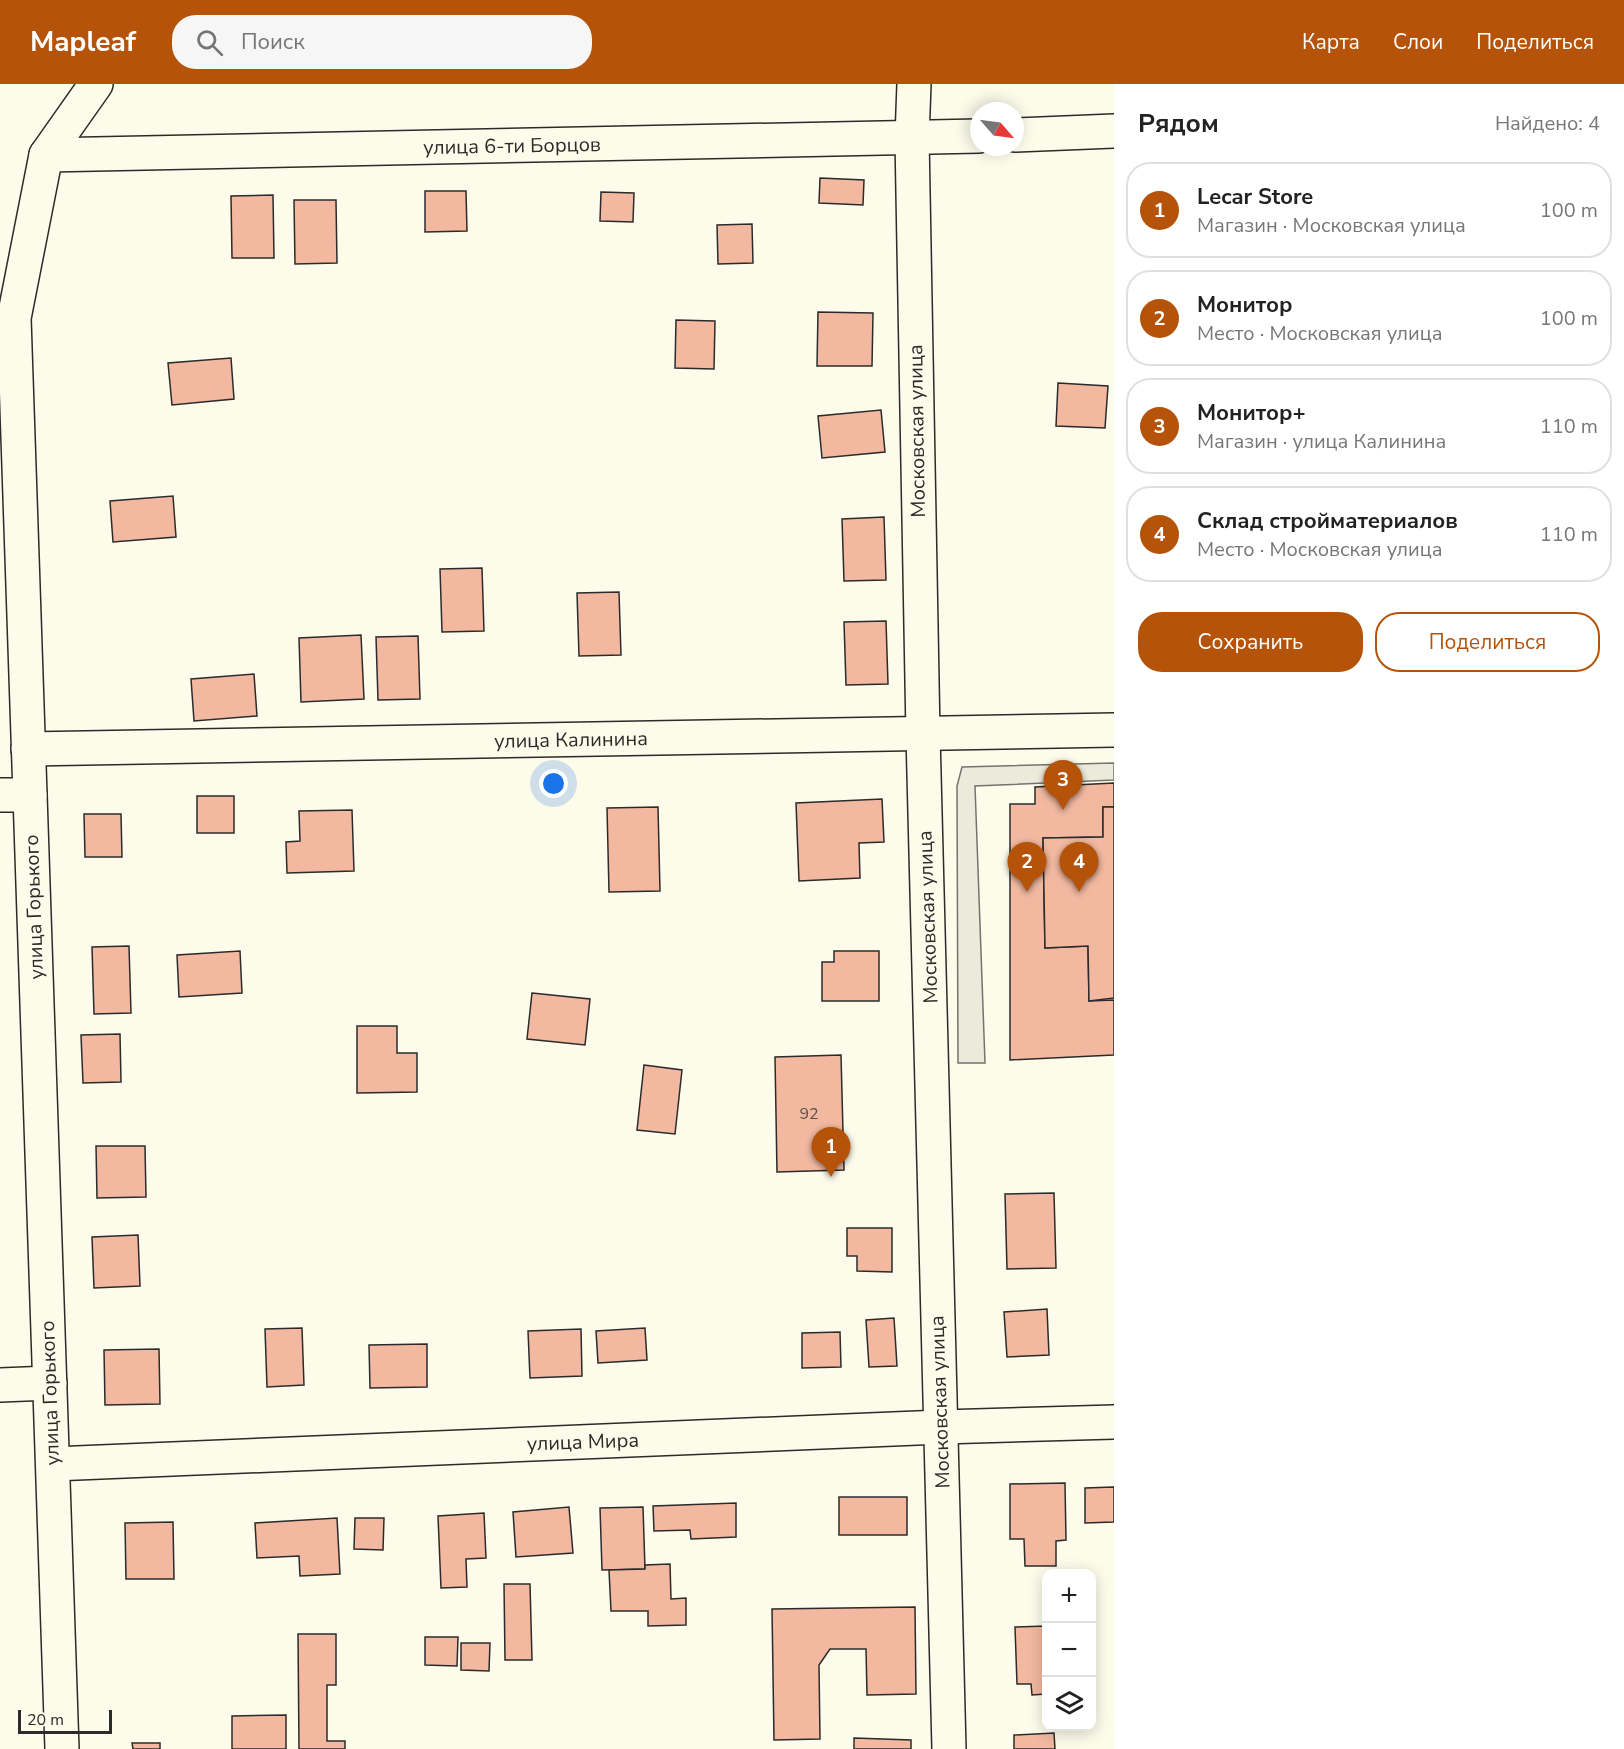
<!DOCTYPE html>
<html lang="ru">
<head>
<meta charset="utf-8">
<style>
  :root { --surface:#fff; --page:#f6f6f6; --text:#222; --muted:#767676; --line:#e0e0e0; --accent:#b45309 }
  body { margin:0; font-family:"Nunito Sans",sans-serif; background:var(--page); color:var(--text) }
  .controls { position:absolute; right:18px; bottom:18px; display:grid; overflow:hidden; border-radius:12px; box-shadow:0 3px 15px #0003 }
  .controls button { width:54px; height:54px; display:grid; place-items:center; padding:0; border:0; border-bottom:2px solid var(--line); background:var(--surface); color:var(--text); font:30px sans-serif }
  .compass { position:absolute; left:970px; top:18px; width:54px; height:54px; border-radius:50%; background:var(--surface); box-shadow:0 3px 15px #0003; rotate:118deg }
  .scale { position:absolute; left:18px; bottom:15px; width:94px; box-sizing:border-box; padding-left:6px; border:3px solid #2b2b2b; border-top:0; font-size:16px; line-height:21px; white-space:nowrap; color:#2b2b2b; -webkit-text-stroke:4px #fdfbea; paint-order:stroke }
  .you { position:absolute; left:554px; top:700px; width:21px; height:21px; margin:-15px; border:4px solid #fff; border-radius:50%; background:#1a73e8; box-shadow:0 0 0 9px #1a73e833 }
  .badge { display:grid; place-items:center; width:39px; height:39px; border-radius:50%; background:var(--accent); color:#fff; font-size:20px; font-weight:700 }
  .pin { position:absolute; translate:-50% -50px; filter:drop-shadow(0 2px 3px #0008) }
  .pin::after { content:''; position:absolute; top:32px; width:21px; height:18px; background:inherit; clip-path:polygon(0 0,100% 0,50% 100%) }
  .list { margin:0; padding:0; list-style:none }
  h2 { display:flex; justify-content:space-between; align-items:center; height:78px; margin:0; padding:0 24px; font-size:26px }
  h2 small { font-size:20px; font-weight:400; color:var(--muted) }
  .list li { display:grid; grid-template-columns:39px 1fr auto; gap:18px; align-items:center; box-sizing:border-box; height:96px; margin:0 12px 12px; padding:0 12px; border:2px solid var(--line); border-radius:24px }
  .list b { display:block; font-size:22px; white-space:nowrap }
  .list p { margin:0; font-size:20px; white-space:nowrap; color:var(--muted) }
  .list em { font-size:20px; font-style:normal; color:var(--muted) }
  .actions { display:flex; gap:12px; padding:18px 24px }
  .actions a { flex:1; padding:14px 0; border:2px solid var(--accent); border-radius:24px; text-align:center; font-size:21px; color:var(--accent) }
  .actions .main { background:var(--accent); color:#fff }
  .icon { flex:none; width:33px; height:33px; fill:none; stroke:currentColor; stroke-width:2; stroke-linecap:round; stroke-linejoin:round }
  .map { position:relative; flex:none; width:1114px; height:1665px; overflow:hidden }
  header { display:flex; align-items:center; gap:36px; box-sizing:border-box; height:84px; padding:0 30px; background:var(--accent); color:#fff }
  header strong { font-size:28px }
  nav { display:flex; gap:33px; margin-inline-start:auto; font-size:21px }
  .search { width:420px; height:54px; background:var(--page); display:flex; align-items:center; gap:15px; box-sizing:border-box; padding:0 21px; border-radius:24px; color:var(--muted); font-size:22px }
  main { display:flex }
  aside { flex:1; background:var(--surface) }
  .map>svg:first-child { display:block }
  .parking { fill:#eceadb; stroke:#74746e; stroke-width:1.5 }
  .building { fill:#f2b8a0; stroke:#2b2b2b; stroke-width:1.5 }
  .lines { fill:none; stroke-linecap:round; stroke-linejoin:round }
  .minor-casing { stroke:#2b2b2b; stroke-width:36 }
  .minor { stroke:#fdfbea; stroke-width:33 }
  .labels { text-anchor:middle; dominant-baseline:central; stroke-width:4.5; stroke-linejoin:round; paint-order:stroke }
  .number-label { font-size:16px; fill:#5d4e48 }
  .street-label { font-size:20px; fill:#2b2b2b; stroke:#fdfbea }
</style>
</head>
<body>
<header>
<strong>Mapleaf</strong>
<div class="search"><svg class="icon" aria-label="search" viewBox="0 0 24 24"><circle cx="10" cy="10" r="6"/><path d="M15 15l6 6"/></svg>Поиск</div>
<nav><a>Карта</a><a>Слои</a><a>Поделиться</a></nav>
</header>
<main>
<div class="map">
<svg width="1114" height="1665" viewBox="0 0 1114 1665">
  <rect width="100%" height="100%" fill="#fdfbea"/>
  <polygon class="parking" points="1114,679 1114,696 975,702 985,979 958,979 957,702 962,683"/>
  <g class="building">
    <polygon points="820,94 864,96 863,121 819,119"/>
    <polygon points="425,107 466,107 467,147 425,148"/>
    <polygon points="601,108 634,109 633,138 600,137"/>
    <polygon points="273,111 274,174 232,174 231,112"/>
    <polygon points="294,116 336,116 337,179 295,180"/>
    <polygon points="752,140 753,179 718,180 717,141"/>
    <polygon points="818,228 873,229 872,282 817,282"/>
    <polygon points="676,236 715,237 714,285 675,284"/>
    <polygon points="231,274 234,315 172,321 168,279"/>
    <polygon points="1058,299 1108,302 1105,344 1056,342"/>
    <polygon points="881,326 885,368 822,374 818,332"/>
    <polygon points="173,412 176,453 113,458 110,417"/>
    <polygon points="884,433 886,496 844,497 842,435"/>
    <polygon points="482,484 484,547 442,548 440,485"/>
    <polygon points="619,508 621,571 579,572 577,509"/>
    <polygon points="886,537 888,600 846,601 844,538"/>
    <polygon points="361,551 364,615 301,618 299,554"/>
    <polygon points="418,552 420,615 378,616 376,553"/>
    <polygon points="254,590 257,632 194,637 191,595"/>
    <polygon points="1114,699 1114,723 1103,723 1103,753 1043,754 1045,864 1088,862 1089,917 1114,916 1114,971 1010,976 1010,720 1035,720 1035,703"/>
    <rect x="197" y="712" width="37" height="37"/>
    <polygon points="882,715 884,758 859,759 860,794 799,797 796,719"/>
    <polygon points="658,723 660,807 609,808 607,724"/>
    <polygon points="1103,723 1114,723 1114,914 1089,917 1088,862 1045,864 1043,754 1103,753"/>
    <polygon points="352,726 354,787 287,789 286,758 300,757 299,727"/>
    <polygon points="84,730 121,730 122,773 85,773"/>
    <polygon points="129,862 131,929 94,930 92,863"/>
    <polygon points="240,867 242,909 179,913 177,871"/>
    <polygon points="834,867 879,867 879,917 822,917 822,878 834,878"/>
    <polygon points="532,909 590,915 585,961 527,955"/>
    <polygon points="357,942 397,942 397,969 417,969 417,1008 357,1009"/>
    <polygon points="120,950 121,998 83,999 81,951"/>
    <polygon points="841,971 844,1086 777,1088 775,973"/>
    <polygon points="644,981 682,986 675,1050 637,1046"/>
    <polygon points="96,1062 145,1062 146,1113 97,1114"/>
    <polygon points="1054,1109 1056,1184 1007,1185 1005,1110"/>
    <polygon points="847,1144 892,1144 892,1188 857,1187 857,1172 847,1172"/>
    <polygon points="138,1151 140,1202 94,1204 92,1153"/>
    <polygon points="1047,1225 1049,1271 1007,1273 1004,1228"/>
    <polygon points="894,1234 897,1282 869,1283 866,1236"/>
    <polygon points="302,1244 304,1301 267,1303 265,1245"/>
    <polygon points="645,1244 647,1276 598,1279 596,1247"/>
    <polygon points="581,1245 582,1292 530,1294 528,1247"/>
    <polygon points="840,1248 841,1283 802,1284 802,1249"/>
    <polygon points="427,1260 427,1303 370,1304 369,1261"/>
    <polygon points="159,1265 160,1320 105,1321 104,1266"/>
    <polygon points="1065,1399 1066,1456 1056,1457 1056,1482 1025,1482 1024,1455 1010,1455 1010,1400"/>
    <polygon points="1114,1403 1114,1438 1085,1439 1085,1404"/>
    <rect x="839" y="1413" width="68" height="38"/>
    <polygon points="736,1419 736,1453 691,1455 690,1446 654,1447 653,1422"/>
    <polygon points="569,1423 573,1469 516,1473 513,1428"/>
    <polygon points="643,1423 645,1485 602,1486 600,1424"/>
    <polygon points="484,1429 486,1474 466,1475 467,1503 441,1504 438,1432"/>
    <polygon points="337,1434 340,1490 300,1492 299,1472 257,1474 255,1439"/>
    <polygon points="355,1434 384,1434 383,1466 354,1465"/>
    <polygon points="173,1438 174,1495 126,1495 125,1439"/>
    <polygon points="670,1480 671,1515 686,1514 686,1541 648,1542 648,1527 611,1527 609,1486 645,1485 645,1481"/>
    <polygon points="504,1500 530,1500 532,1576 505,1576"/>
    <polygon points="915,1523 916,1610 867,1611 866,1565 830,1565 819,1581 820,1655 774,1656 772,1525"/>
    <polygon points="1046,1542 1046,1610 1032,1611 1031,1600 1017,1600 1015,1543"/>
    <polygon points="298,1550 336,1550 336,1601 327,1601 327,1657 345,1657 345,1665 299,1665"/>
    <polygon points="425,1553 458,1553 457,1582 425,1581"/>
    <polygon points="461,1559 490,1559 489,1587 461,1586"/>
    <polygon points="286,1631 286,1665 232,1665 232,1632"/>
    <polygon points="1054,1649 1055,1665 1014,1665 1014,1651"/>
    <polygon points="854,1654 911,1656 911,1665 854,1665"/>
    <polygon points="132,1659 160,1659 160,1665 133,1665"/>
  </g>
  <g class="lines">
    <defs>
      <g id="minor">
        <polyline points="914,0 912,54 923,651 949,1665"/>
        <polyline points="1015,51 1114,47"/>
        <polyline points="46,71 979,52"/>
        <polyline points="28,665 1114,646"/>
        <polyline points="0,711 30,711"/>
        <polyline points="0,1301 50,1299"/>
        <polyline points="53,1380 941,1343 1114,1338"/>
        <polyline points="62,1665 14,234 46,71 96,0"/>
      </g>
    </defs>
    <use href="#minor" class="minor-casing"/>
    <use href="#minor" class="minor"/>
  </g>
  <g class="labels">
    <g class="number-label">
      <text x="809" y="1030">92</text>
    </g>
    <g class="street-label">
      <text transform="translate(512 62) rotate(-1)">улица 6-ти Борцов</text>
      <text transform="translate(917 347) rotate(-91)">Московская улица</text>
      <text transform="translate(571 656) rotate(-1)">улица Калинина</text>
      <text transform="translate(34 823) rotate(-92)">улица Горького</text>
      <text transform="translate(928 833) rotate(-92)">Московская улица</text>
      <text transform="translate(50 1309) rotate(-92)">улица Горького</text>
      <text transform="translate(940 1318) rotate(-92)">Московская улица</text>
      <text transform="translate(583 1358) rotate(-2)">улица Мира</text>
    </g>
  </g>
</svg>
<div class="controls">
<button>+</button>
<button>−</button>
<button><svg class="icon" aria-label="layers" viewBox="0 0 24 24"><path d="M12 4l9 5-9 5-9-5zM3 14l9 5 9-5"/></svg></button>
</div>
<svg class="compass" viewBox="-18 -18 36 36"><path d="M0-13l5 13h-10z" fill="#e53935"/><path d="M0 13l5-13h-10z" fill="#767676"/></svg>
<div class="scale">20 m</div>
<div class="you"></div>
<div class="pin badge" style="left:831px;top:1093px">1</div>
<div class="pin badge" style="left:1027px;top:808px">2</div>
<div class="pin badge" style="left:1063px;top:726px">3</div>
<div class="pin badge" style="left:1079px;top:808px">4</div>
</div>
<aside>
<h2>Рядом<small>Найдено: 4</small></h2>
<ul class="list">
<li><span class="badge">1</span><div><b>Lecar Store</b><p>Магазин · Московская улица</p></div><em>100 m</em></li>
<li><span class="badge">2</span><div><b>Монитор</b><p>Место · Московская улица</p></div><em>100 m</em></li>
<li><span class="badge">3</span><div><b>Монитор+</b><p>Магазин · улица Калинина</p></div><em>110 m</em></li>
<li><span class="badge">4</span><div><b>Склад стройматериалов</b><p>Место · Московская улица</p></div><em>110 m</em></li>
</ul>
<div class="actions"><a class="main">Сохранить</a><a>Поделиться</a></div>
</aside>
</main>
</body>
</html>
